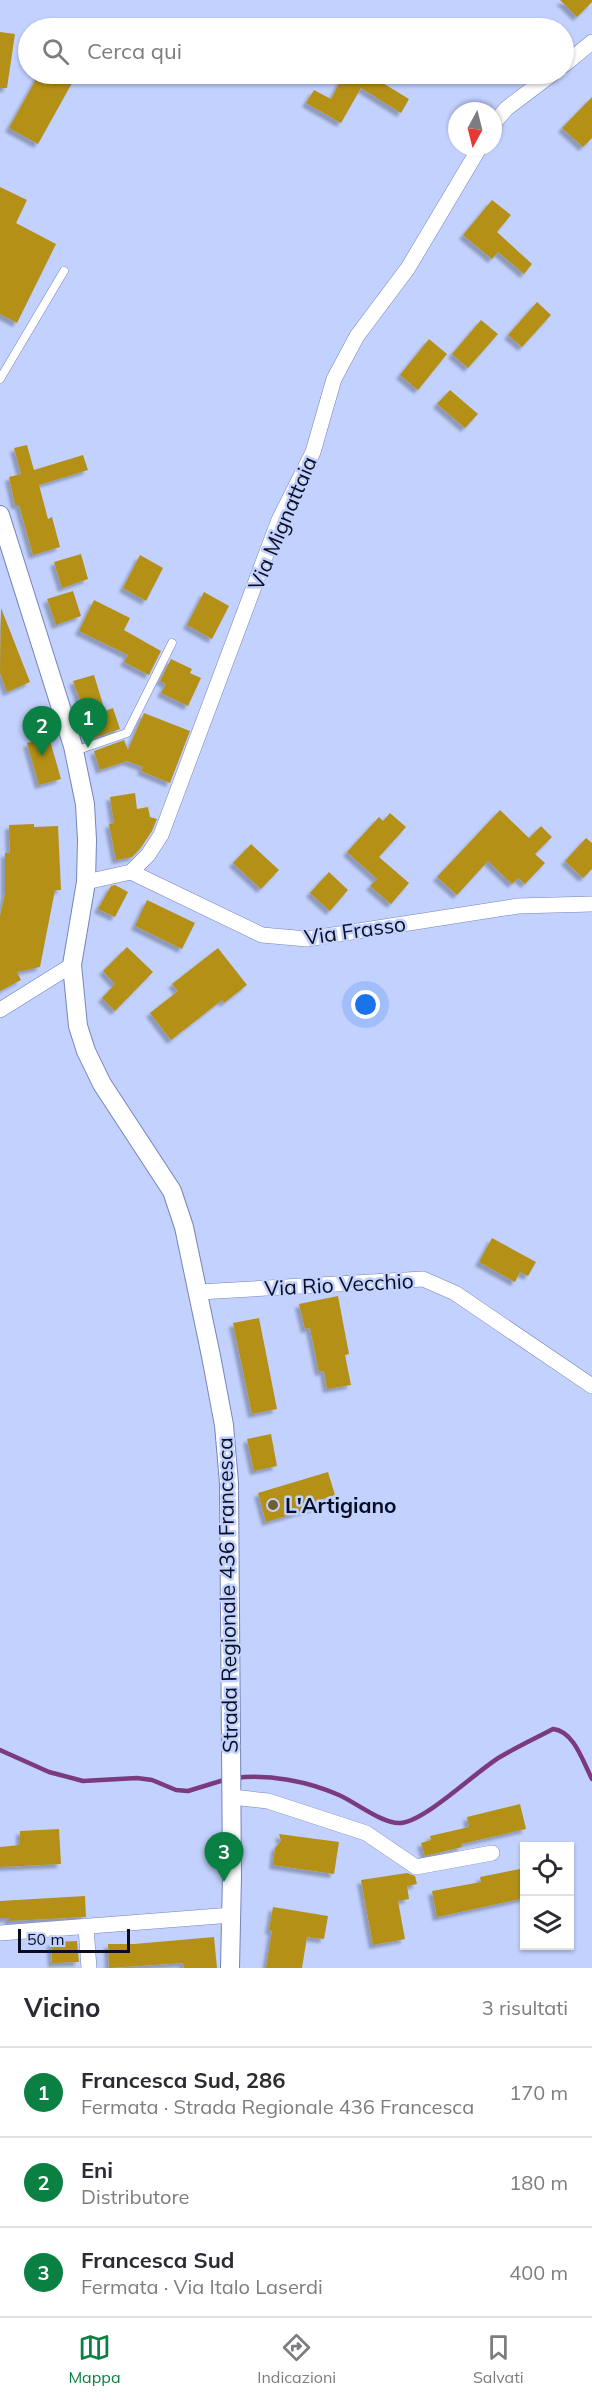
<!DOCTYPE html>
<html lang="it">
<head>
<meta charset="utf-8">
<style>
  :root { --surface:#fff; --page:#f2f2f3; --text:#2b2b33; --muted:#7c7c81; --line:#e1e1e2; --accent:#0b8043 }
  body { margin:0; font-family:Mulish,sans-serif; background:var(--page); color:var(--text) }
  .controls { position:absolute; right:18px; bottom:18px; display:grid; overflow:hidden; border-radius:0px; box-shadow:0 2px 4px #0004 }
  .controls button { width:54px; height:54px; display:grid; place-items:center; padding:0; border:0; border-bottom:2px solid var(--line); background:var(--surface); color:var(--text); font:30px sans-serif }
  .compass { position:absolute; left:448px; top:102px; width:54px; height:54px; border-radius:50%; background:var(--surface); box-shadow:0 2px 4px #0004; rotate:187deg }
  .scale { position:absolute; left:18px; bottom:15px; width:112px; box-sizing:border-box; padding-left:6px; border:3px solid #080d20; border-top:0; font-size:16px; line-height:21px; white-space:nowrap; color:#080d20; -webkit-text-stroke:4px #c2d1fe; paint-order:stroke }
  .you { position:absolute; left:366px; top:1005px; width:21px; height:21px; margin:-15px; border:4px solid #fff; border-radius:50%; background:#1a73e8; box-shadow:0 0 0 9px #1a73e833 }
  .badge { display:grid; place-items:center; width:39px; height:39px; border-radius:50%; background:var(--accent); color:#fff; font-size:20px; font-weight:700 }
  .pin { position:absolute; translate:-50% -50px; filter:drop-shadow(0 2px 3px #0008) }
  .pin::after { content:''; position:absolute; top:32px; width:21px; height:18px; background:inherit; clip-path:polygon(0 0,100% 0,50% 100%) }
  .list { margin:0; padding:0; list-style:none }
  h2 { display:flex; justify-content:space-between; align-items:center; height:78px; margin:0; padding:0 24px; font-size:26px }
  h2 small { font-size:20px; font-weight:400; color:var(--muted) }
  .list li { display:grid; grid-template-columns:39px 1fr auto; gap:18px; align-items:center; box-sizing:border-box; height:90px; padding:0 24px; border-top:2px solid var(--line) }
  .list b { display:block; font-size:22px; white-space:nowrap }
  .list p { margin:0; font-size:20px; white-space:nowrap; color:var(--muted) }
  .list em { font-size:20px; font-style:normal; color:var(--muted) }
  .icon { flex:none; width:33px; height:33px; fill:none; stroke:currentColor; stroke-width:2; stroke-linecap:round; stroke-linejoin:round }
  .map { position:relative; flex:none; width:592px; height:1968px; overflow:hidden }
  .search { position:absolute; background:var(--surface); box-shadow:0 2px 4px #0004; left:18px; right:18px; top:18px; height:66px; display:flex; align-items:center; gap:15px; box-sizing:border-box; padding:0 21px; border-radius:33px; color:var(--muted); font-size:22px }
  .sheet { height:348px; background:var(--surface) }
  nav { display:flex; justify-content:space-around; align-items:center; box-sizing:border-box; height:84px; border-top:2px solid var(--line); background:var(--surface); font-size:16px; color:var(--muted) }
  nav a { display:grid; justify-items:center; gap:3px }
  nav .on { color:var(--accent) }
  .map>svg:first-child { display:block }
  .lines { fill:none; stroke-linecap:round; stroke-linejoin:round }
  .stream { stroke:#7b3a7e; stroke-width:4.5 }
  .building { fill:#b59018; filter:url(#shadow) }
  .service-casing { stroke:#7485b9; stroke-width:9 }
  .minor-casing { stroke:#7485b9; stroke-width:16 }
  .tertiary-casing { stroke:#7485b9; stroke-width:20 }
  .service { stroke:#fff; stroke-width:8 }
  .minor { stroke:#fff; stroke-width:15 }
  .tertiary { stroke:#fff; stroke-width:18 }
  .poi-dot { fill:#715f2d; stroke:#c2d1fe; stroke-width:2 }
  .labels { text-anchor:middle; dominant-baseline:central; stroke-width:5; stroke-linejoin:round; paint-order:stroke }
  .street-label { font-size:21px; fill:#080d20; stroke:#c2d1fe }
  .poi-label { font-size:21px; font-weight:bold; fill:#080d20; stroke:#c2d1fe; text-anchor:start }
</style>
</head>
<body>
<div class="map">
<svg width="592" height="1968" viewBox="0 0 592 1968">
  <defs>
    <filter id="shadow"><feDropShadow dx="-4" dy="4" stdDeviation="1.5" flood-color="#0004"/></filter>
  </defs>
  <rect width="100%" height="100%" fill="#c2d1fe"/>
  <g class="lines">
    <g class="stream">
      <polyline points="0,1750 49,1772 83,1781 137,1778 152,1780 176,1790 188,1791 227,1779"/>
      <path d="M235,1778c34,-4 72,3 104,17 16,7 45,30 62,28 26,-3 74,-51 99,-66 17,-10 36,-19 53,-28 21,2 30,33 39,50"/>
    </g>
  </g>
  <g class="building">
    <polygon points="560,0 592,0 592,2 577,17"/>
    <polygon points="0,32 15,34 7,88 0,88"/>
    <polygon points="39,74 77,74 38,144 9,128"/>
    <polygon points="344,74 368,74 409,99 401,113 361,88 341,123 306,103 314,90 331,99"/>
    <polygon points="592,97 592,138 583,147 562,128"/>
    <polygon points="0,187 27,200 16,223 56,244 17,323 0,314"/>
    <polygon points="492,200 511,215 497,232 532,264 524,274 498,252 492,259 463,235"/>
    <polygon points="537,302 551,315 522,347 508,335"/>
    <polygon points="481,320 498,334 468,368 452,354"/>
    <polygon points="429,339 447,354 418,390 400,375"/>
    <polygon points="450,390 478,414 465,428 437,404"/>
    <polygon points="27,445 34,470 83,455 88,470 39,485 48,519 52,517 60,547 33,555 19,505 15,505 9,477 21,474 14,448"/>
    <polygon points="81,554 88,579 62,588 54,562"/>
    <polygon points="140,555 163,568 146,601 123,588"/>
    <polygon points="73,591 81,616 56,625 47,599"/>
    <polygon points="204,592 229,606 212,639 187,625"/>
    <polygon points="94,600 130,618 124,630 161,651 149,675 124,662 128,655 79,631"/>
    <polygon points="1,608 30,682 7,692 0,673"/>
    <polygon points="171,659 192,669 190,673 201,678 188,706 161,693 166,684 160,681"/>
    <polygon points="94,675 105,711 113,708 120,729 94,738 73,681"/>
    <polygon points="144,713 190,731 170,783 141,771 143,767 127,761 100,770 94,751 124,740 128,750"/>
    <polygon points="49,737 61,779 39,785 27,743"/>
    <polygon points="135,793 137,809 148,807 150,817 157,819 152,831 140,849 132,857 116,860 109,824 114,823 110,797"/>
    <polygon points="500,810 529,838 541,826 552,837 535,854 545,863 525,884 518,878 512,884 488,861 457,895 437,877"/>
    <polygon points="390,813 406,827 379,857 409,883 391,904 370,886 377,879 347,852 379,817 383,821"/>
    <polygon points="34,824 34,827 58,826 61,890 55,890 40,967 17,972 21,980 0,991 0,916 5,894 5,853 10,853 9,825"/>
    <polygon points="586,838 592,843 592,869 583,878 565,861"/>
    <polygon points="251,844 279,870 261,889 233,863"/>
    <polygon points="329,872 348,890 330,911 310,893"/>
    <polygon points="115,885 128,892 115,917 98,909 111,886"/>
    <polygon points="147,900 195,923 182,949 135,926"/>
    <polygon points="127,947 153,972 115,1011 102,998 115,984 103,971"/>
    <polygon points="218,948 247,985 224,1003 222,1000 171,1040 150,1013 178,991 172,984"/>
    <polygon points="492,1238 536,1262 528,1276 520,1272 515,1282 479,1262"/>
    <polygon points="338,1296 349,1354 345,1355 351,1385 327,1389 324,1371 319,1372 310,1328 305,1329 299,1304"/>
    <polygon points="259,1318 277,1409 252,1414 233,1323"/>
    <polygon points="271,1434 277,1466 254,1471 247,1439"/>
    <polygon points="328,1472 335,1495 315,1501 317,1507 266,1522 258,1493"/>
    <polygon points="520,1804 526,1829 461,1844 462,1847 425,1856 421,1843 431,1840 430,1836 469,1827 467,1817"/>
    <polygon points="59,1829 61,1864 0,1867 0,1847 20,1845 20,1831"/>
    <polygon points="279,1834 339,1842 334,1874 273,1865 275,1848 281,1841"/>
    <polygon points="525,1868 525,1898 437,1917 432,1891 481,1882 480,1877"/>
    <polygon points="407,1873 415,1876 417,1884 407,1886 409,1899 398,1901 405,1939 373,1945 361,1880"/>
    <polygon points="85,1896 86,1917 9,1921 9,1918 0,1918 0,1901"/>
    <polygon points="273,1907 328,1916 324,1939 307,1937 302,1968 266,1968 272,1931 269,1930"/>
    <polygon points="214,1937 217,1968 184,1968 183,1963 109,1968 108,1944 134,1944"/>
    <polygon points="77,1941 79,1962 52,1963 51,1942"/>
  </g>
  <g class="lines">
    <defs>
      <g id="service">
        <polyline points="0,379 64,271"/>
        <polyline points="75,751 127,733 172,643"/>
      </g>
      <g id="minor">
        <polyline points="564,65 592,42"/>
        <polyline points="493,124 507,108 552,74"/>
        <polyline points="131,872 262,935 307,939 518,906 592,904"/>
        <polyline points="86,882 131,872 148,855 161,835 279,520 313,452 334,379 357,336 408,268 480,147"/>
        <polyline points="0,1010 72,965"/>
        <polyline points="199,1292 423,1279 455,1293 592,1386"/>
        <polyline points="232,1797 268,1801 366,1833 416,1867 492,1853"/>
        <polyline points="86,1928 89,1968"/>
        <polyline points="0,1933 232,1915"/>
      </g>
      <polyline id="tertiary" points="0,515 73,746 85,804 87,840 86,882 72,965 78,1026 86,1051 102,1084 172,1191 184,1227 211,1356 224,1425 229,1483 232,1876 230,1968"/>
    </defs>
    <use href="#service" class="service-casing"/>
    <use href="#minor" class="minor-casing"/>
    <use href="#tertiary" class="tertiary-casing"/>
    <use href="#service" class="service"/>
    <use href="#minor" class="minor"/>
    <use href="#tertiary" class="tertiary"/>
  </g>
  <circle class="poi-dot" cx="273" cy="1505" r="6"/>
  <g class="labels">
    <g class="street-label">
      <text transform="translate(282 523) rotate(-67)">Via Mignattaia</text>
      <text transform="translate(355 930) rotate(-8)">Via Frasso</text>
      <text transform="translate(339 1284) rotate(-3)">Via Rio Vecchio</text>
      <text transform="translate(227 1595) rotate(-91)">Strada Regionale 436 Francesca</text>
    </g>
    <g class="poi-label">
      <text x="285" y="1505">L'Artigiano</text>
    </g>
  </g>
</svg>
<div class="controls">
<button><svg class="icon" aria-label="locate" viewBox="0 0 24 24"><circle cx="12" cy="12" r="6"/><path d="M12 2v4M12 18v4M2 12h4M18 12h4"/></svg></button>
<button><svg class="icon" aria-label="layers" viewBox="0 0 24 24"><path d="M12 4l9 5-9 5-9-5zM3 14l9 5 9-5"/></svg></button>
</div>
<svg class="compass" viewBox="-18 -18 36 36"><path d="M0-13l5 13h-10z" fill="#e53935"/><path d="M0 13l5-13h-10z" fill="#7c7c81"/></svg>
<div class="scale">50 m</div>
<div class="you"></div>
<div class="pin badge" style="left:88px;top:748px">1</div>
<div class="pin badge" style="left:42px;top:756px">2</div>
<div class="pin badge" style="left:224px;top:1882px">3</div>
<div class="search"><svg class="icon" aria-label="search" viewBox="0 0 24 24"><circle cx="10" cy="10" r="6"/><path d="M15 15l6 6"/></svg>Cerca qui</div>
</div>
<section class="sheet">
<h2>Vicino<small>3 risultati</small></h2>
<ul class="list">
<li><span class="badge">1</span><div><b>Francesca Sud, 286</b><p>Fermata · Strada Regionale 436 Francesca</p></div><em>170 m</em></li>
<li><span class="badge">2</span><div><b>Eni</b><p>Distributore</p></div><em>180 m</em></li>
<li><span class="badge">3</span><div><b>Francesca Sud</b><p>Fermata · Via Italo Laserdi</p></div><em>400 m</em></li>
</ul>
</section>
<nav>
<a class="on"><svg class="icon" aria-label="map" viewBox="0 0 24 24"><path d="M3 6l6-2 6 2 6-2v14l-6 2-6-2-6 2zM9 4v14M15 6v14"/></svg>Mappa</a>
<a><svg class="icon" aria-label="directions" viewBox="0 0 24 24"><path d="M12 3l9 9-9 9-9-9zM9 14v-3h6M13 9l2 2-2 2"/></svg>Indicazioni</a>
<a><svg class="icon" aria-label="saved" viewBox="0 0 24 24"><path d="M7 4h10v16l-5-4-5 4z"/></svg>Salvati</a>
</nav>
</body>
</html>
